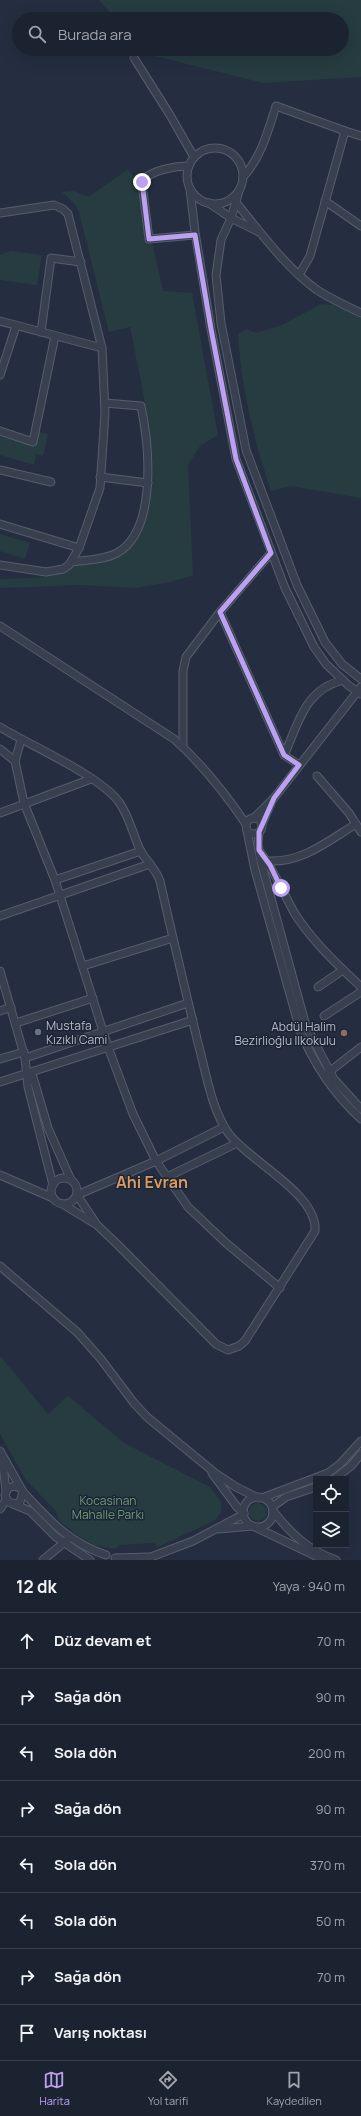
<!DOCTYPE html>
<html lang="tr">
<head>
<meta charset="utf-8">
<style>
  :root { --surface:#1b2230; --page:#282f3c; --text:#f1f3f6; --muted:#a0a4ab; --line:#393f4c; --accent:#bca0f2 }
  body { margin:0; font-family:Manrope,sans-serif; background:var(--page); color:var(--text) }
  .controls { position:absolute; right:12px; bottom:12px; display:grid; overflow:hidden; border-radius:0px; box-shadow:0 4px 16px #0002 }
  .controls button { width:36px; height:36px; display:grid; place-items:center; padding:0; border:0; border-bottom:1px solid var(--line); background:var(--surface); color:var(--text); font:20px sans-serif }
  .stop { position:absolute; width:12px; height:12px; margin:-9px; border:3px solid #bca0f2; border-radius:50%; background:#fff }
  .stop.end { background:#bca0f2; border-color:#fff; box-shadow:0 1px 4px #0008 }
  .list { margin:0; padding:0; list-style:none }
  h2 { display:flex; justify-content:space-between; align-items:center; height:52px; margin:0; padding:0 16px; font-size:17px }
  h2 small { font-size:13px; font-weight:400; color:var(--muted) }
  .list li { display:grid; grid-template-columns:26px 1fr auto; gap:12px; align-items:center; box-sizing:border-box; height:56px; padding:0 16px; border-top:1px solid var(--line) }
  .list b { display:block; font-size:15px; white-space:nowrap }
  .list em { font-size:13px; font-style:normal; color:var(--muted) }
  .icon { flex:none; width:22px; height:22px; fill:none; stroke:currentColor; stroke-width:2; stroke-linecap:round; stroke-linejoin:round }
  .map { position:relative; flex:none; width:361px; height:1560px; overflow:hidden }
  .search { position:absolute; background:var(--surface); box-shadow:0 4px 16px #0002; left:12px; right:12px; top:12px; height:44px; display:flex; align-items:center; gap:10px; box-sizing:border-box; padding:0 14px; border-radius:22px; color:var(--muted); font-size:15px }
  .sheet { height:500px; background:var(--surface) }
  nav { display:flex; justify-content:space-around; align-items:center; box-sizing:border-box; height:56px; border-top:1px solid var(--line); background:var(--surface); font-size:11px; color:var(--muted) }
  nav a { display:grid; justify-items:center; gap:2px }
  nav .on { color:var(--accent) }
  .map>svg:first-child { display:block }
  .green { fill:#263c41 }
  .lines { fill:none; stroke-linecap:round; stroke-linejoin:round }
  .minor-casing { stroke:#565e6d; stroke-width:9 }
  .minor { stroke:#384050; stroke-width:7 }
  .route { stroke:#bca0f2; stroke-width:5 }
  .worship-dot { fill:#6b7280; stroke:#1d2535; stroke-width:1.5 }
  .education-dot { fill:#8d6e63; stroke:#1d2535; stroke-width:1.5 }
  .labels { text-anchor:middle; dominant-baseline:central; stroke-width:3; stroke-linejoin:round; paint-order:stroke }
  .poi-label { font-size:12px; fill:#b4bcca; stroke:#1d2535; text-anchor:start }
  .park-label { font-size:12px; fill:#6b9c79; stroke:#1d2535 }
  .district-label { font-size:16px; font-weight:bold; fill:#d99b61; stroke:#1d2535 }
</style>
</head>
<body>
<div class="map">
<svg width="361" height="1560" viewBox="0 0 361 1560">
  <rect width="100%" height="100%" fill="#242e40"/>
  <g class="green">
    <polygon points="99,0 361,0 361,77 263,83 131,50 342,49 342,19 116,19"/>
    <path d="M127,170l9,8 9,58 7,6 11,49 29,2 26,142 -18,11 -12,19 5,110 -22,7 -35,6 -56,-3 -80,3v-9c30,-2 65,4 85,-24l13,5c7,-3 17,-6 22,-11 8,-7 20,-21 24,-31 20,-42 -5,-144 -14,-191l-21,5 -30,-120 -5,-9 -12,-11 12,-1 14,6z"/>
    <polygon points="11,251 42,255 37,285 0,280 0,255"/>
    <path d="M321,304l12,1 28,13v180l-70,-12 -20,5c-17,-51 -30,-103 -33,-157l9,-5 8,4 27,-8z"/>
    <polygon points="49,381 39,432 48,434 43,456 36,454 34,465 0,455 0,436 32,445"/>
    <polygon points="0,534 30,543 25,559 0,551"/>
    <polygon points="0,1356 48,1414 68,1396 124,1443 210,1487 222,1503 221,1512 215,1520 158,1547 154,1543 120,1545 115,1549 94,1545 75,1534 58,1519 56,1511 26,1480 0,1434"/>
    <circle cx="258" cy="1512" r="9"/>
  </g>
  <g class="lines">
    <defs>
      <g id="minor">
        <polyline points="134,58 170,115 194,157"/>
        <polyline points="345,131 361,136"/>
        <circle cx="215" cy="176" r="28"/>
        <path d="M189,166c-15,0 -34,4 -46,13l-1,5 7,55 46,-4"/>
        <path d="M243,177c18,-19 25,-46 33,-71l69,25 -35,125 -11,19"/>
        <polyline points="190,189 195,232 211,329 236,459 285,588 314,647 326,664 348,685 361,694"/>
        <polyline points="239,191 231,218 221,240 216,275 221,323 246,450 297,585 325,642 342,664 361,679"/>
        <path d="M233,199c26,31 51,67 84,91 14,9 29,16 44,23"/>
        <polyline points="325,201 361,226"/>
        <polyline points="209,203 231,218 259,232"/>
        <polyline points="0,213 54,205 63,209 68,214 102,348 105,413 100,488 79,548 69,565 63,569 46,572 0,565"/>
        <polyline points="0,321 102,348"/>
        <polyline points="41,332 51,258 81,262"/>
        <polyline points="0,375 16,326"/>
        <polyline points="0,431 33,442 55,336"/>
        <polyline points="0,470 51,482"/>
        <polyline points="100,477 148,483"/>
        <polyline points="0,524 79,548"/>
        <path d="M72,562c14,-2 32,-2 45,-9 41,-23 32,-109 24,-147l-36,-3"/>
        <polyline points="220,612 284,755 299,765"/>
        <path d="M0,626l174,113c28,25 51,54 72,85"/>
        <path d="M0,727c31,19 99,48 119,75 10,14 14,32 21,48 6,11 16,19 20,31 12,54 25,108 38,162 8,29 13,66 31,91 20,27 89,60 86,97l-70,110 -6,5 -11,4 -12,-6 -98,-99 -21,-20 -33,-20"/>
        <polyline points="21,740 15,761 24,803 55,880 108,1047 133,1114 156,1161 188,1207 226,1243 280,1288"/>
        <polyline points="183,747 183,671 186,657 220,612 271,553"/>
        <polyline points="0,749 15,761"/>
        <path d="M284,755c15,-32 20,-65 59,-75"/>
        <polyline points="317,776 349,813 361,832"/>
        <polyline points="0,813 91,779"/>
        <polyline points="254,818 274,798 361,687"/>
        <circle cx="254" cy="826" r="8"/>
        <polyline points="262,824 271,803"/>
        <path d="M247,831l8,39 45,160c14,35 34,64 61,89"/>
        <polyline points="259,832 258,844 260,858 306,1026 334,1079 361,1109"/>
        <path d="M260,852c15,19 23,41 35,62 18,28 42,50 66,73"/>
        <path d="M268,861c34,2 60,-20 88,-37"/>
        <polyline points="55,880 141,851"/>
        <polyline points="0,916 150,864"/>
        <polyline points="83,966 173,938"/>
        <polyline points="0,971 25,1058 28,1087 53,1185"/>
        <polyline points="318,987 343,970"/>
        <polyline points="0,1011 11,1007"/>
        <polyline points="324,1016 361,992"/>
        <polyline points="16,1023 93,998"/>
        <polyline points="25,1058 188,1003"/>
        <polyline points="0,1059 24,1052"/>
        <polyline points="329,1072 361,1047"/>
        <polyline points="28,1074 33,1077 48,1128 71,1180"/>
        <polyline points="0,1082 193,1020"/>
        <polyline points="0,1175 53,1198"/>
        <polyline points="167,1177 237,1143"/>
        <circle cx="64" cy="1191" r="13"/>
        <polyline points="95,1222 77,1195 156,1161 224,1127"/>
        <polyline points="0,1266 77,1332 100,1358 134,1403 147,1417 215,1473 236,1487 258,1498"/>
        <polyline points="0,1451 23,1492 20,1502 16,1504 8,1502 5,1495 8,1488 15,1486 20,1488"/>
        <polyline points="2,1458 6,1490"/>
        <polyline points="212,1473 237,1507 244,1513"/>
        <polyline points="334,1479 351,1466 361,1454"/>
        <path d="M23,1492c27,29 45,50 83,63"/>
        <circle cx="258" cy="1512" r="15"/>
        <polyline points="262,1498 328,1473 340,1464 361,1441"/>
        <polyline points="13,1504 30,1511 56,1537 90,1560"/>
        <polyline points="272,1507 286,1497 316,1487"/>
        <polyline points="0,1509 6,1500"/>
        <path d="M273,1511c18,23 35,39 63,49"/>
        <polyline points="255,1527 324,1560"/>
        <polyline points="219,1529 252,1526"/>
        <polyline points="115,1558 149,1557"/>
        <polyline points="43,1560 66,1541"/>
        <polyline points="143,1560 193,1541 244,1514"/>
      </g>
    </defs>
    <use href="#minor" class="minor-casing"/>
    <use href="#minor" class="minor"/>
  </g>
  <g class="lines">
    <polyline class="route" points="142,182 149,239 195,235 211,329 236,459 271,553 220,612 284,755 299,765 274,798 259,832 259,850 270,865 281,888"/>
  </g>
  <circle class="worship-dot" cx="38" cy="1032" r="4"/>
  <circle class="education-dot" cx="344" cy="1033" r="4"/>
  <g class="labels">
    <g class="poi-label">
      <text x="46" y="1025">Mustafa<tspan x="46" dy="14">Kızıklı Cami</tspan></text>
      <text x="336" y="1026" text-anchor="end">Abdül Halim<tspan x="336" dy="14">Bezirlioğlu Ilkokulu</tspan></text>
    </g>
    <g class="park-label">
      <text x="108" y="1500">Kocasinan<tspan x="108" dy="14">Mahalle Parkı</tspan></text>
    </g>
    <g class="district-label">
      <text x="152" y="1182">Ahi Evran</text>
    </g>
  </g>
</svg>
<div class="controls">
<button><svg class="icon" aria-label="locate" viewBox="0 0 24 24"><circle cx="12" cy="12" r="6"/><path d="M12 2v4M12 18v4M2 12h4M18 12h4"/></svg></button>
<button><svg class="icon" aria-label="layers" viewBox="0 0 24 24"><path d="M12 4l9 5-9 5-9-5zM3 14l9 5 9-5"/></svg></button>
</div>
<div class="stop" style="left:281px;top:888px"></div>
<div class="stop end" style="left:142px;top:182px"></div>
<div class="search"><svg class="icon" aria-label="search" viewBox="0 0 24 24"><circle cx="10" cy="10" r="6"/><path d="M15 15l6 6"/></svg>Burada ara</div>
</div>
<section class="sheet">
<h2>12 dk<small>Yaya · 940 m</small></h2>
<ul class="list">
<li><svg class="icon" aria-label="ahead" viewBox="0 0 24 24"><path d="M12 20V5M6 11l6-6 6 6"/></svg><div><b>Düz devam et</b></div><em>70 m</em></li>
<li><svg class="icon" aria-label="right" viewBox="0 0 24 24"><path d="M7 20v-9h11M14 6l5 5-5 5"/></svg><div><b>Sağa dön</b></div><em>90 m</em></li>
<li><svg class="icon" aria-label="left" viewBox="0 0 24 24"><path d="M17 20v-9H6M10 6l-5 5 5 5"/></svg><div><b>Sola dön</b></div><em>200 m</em></li>
<li><svg class="icon" aria-label="right" viewBox="0 0 24 24"><path d="M7 20v-9h11M14 6l5 5-5 5"/></svg><div><b>Sağa dön</b></div><em>90 m</em></li>
<li><svg class="icon" aria-label="left" viewBox="0 0 24 24"><path d="M17 20v-9H6M10 6l-5 5 5 5"/></svg><div><b>Sola dön</b></div><em>370 m</em></li>
<li><svg class="icon" aria-label="left" viewBox="0 0 24 24"><path d="M17 20v-9H6M10 6l-5 5 5 5"/></svg><div><b>Sola dön</b></div><em>50 m</em></li>
<li><svg class="icon" aria-label="right" viewBox="0 0 24 24"><path d="M7 20v-9h11M14 6l5 5-5 5"/></svg><div><b>Sağa dön</b></div><em>70 m</em></li>
<li><svg class="icon" aria-label="arrive" viewBox="0 0 24 24"><path d="M6 21V4h12l-3 4 3 4H6"/></svg><div><b>Varış noktası</b></div></li>
</ul>
</section>
<nav>
<a class="on"><svg class="icon" aria-label="map" viewBox="0 0 24 24"><path d="M3 6l6-2 6 2 6-2v14l-6 2-6-2-6 2zM9 4v14M15 6v14"/></svg>Harita</a>
<a><svg class="icon" aria-label="directions" viewBox="0 0 24 24"><path d="M12 3l9 9-9 9-9-9zM9 14v-3h6M13 9l2 2-2 2"/></svg>Yol tarifi</a>
<a><svg class="icon" aria-label="saved" viewBox="0 0 24 24"><path d="M7 4h10v16l-5-4-5 4z"/></svg>Kaydedilen</a>
</nav>
</body>
</html>
